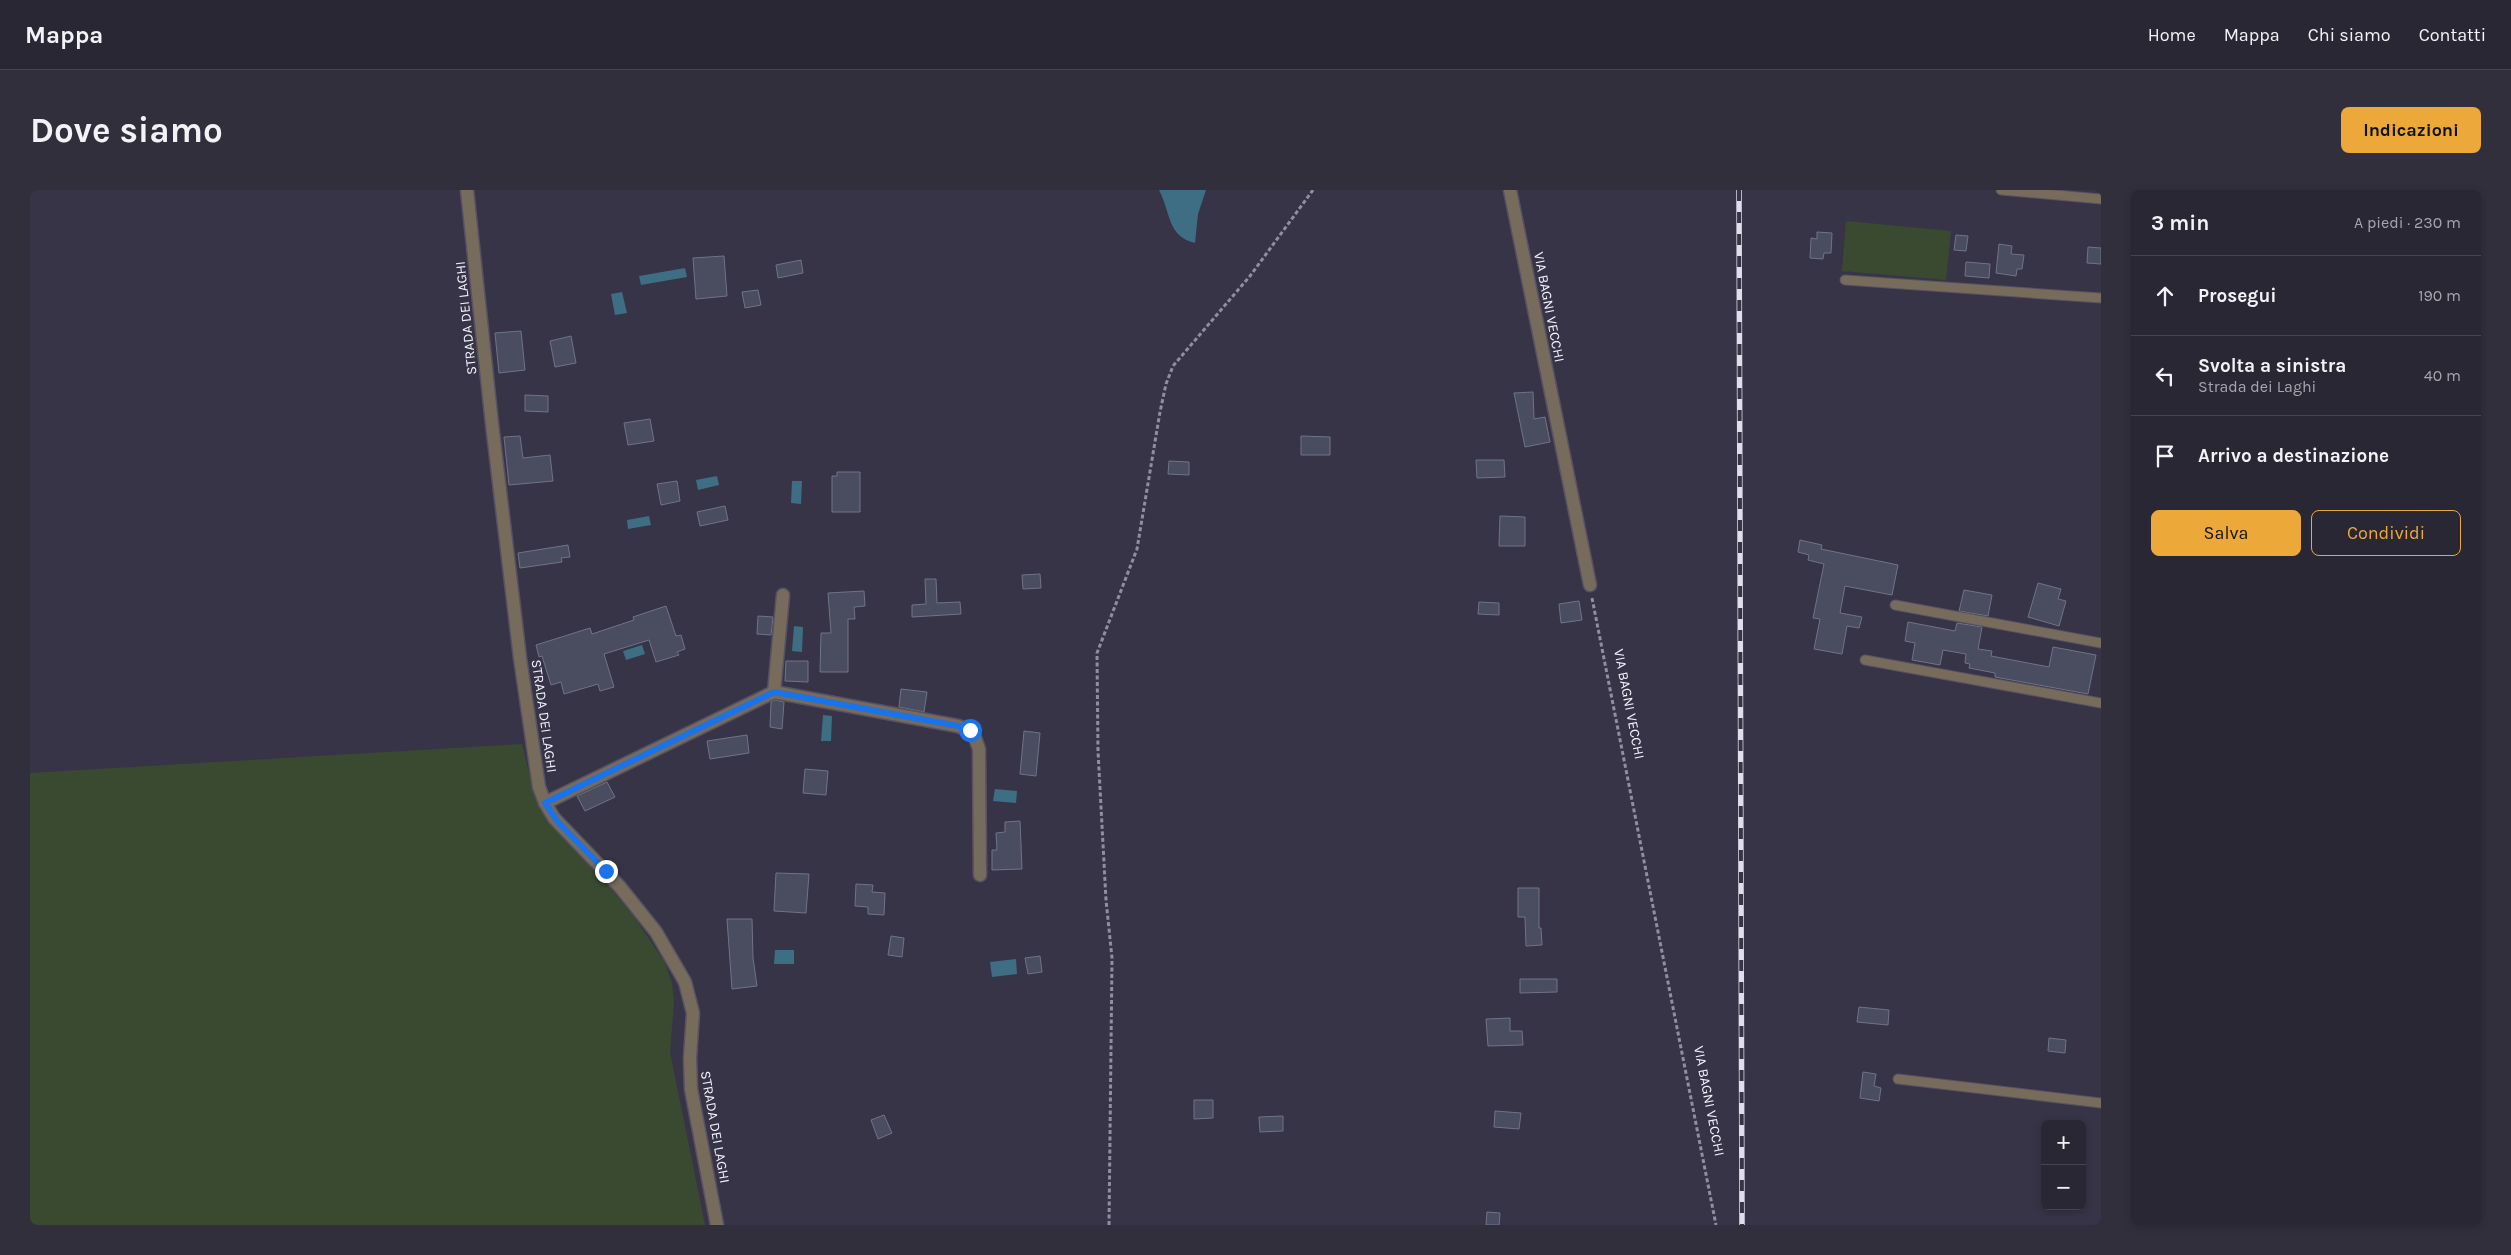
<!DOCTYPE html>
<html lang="it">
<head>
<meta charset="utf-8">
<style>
  :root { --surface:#2a2735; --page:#322f3d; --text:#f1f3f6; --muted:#a5a5ad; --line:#464450; --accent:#eca93a }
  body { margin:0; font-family:Karla,sans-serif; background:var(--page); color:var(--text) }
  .controls { position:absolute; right:15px; bottom:15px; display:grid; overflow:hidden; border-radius:8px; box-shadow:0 2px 8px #0003 }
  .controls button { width:45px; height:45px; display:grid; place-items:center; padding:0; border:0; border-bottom:1px solid var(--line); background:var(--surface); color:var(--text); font:25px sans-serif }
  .stop { position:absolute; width:15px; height:15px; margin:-11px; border:4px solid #1a73e8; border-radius:50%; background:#fff }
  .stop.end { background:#1a73e8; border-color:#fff; box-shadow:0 1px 5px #0008 }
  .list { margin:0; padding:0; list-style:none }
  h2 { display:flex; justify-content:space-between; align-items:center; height:65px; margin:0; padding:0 20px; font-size:21px }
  h2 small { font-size:16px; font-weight:400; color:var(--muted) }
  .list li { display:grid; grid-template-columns:32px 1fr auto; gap:15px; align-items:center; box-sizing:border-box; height:80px; padding:0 20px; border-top:1px solid var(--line) }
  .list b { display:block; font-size:19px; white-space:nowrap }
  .list p { margin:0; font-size:16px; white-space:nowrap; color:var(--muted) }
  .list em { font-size:16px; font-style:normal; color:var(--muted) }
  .actions { display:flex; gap:10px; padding:15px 20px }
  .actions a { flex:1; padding:11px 0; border:1px solid var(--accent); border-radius:8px; text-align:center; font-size:18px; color:var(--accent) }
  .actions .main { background:var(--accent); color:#111 }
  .icon { flex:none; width:28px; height:28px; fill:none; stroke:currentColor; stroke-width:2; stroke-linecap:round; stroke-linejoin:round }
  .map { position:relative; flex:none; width:2071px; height:1035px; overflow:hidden; border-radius:8px }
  header { display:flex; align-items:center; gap:30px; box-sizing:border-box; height:70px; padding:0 25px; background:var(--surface); border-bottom:1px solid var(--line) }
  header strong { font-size:24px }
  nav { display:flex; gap:28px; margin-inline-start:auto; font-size:18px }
  .intro { display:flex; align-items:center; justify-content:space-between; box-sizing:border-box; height:120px; padding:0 30px }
  h1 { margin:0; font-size:35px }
  .button { padding:12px 22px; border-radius:8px; background:var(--accent); color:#111; font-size:18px; font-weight:700 }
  main { display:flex; gap:30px; padding:0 30px }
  aside { flex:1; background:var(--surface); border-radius:8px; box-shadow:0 2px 8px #0003 }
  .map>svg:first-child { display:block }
  .green { fill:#3a4a31 }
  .water { fill:#3d6e83 }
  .building { fill:#4a4c5f; stroke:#707388 }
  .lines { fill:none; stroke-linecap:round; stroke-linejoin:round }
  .service-casing { stroke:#565264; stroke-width:11 }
  .minor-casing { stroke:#565264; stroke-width:15 }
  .path { stroke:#918e9d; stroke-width:3; stroke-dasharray:4 2.5; stroke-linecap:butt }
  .service { stroke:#776b5b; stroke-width:9 }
  .minor { stroke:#776b5b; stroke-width:12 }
  .rail-casing { stroke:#e0deeb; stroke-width:5.5 }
  .rail { stroke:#383447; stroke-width:4; stroke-dasharray:11; stroke-linecap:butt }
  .route { stroke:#1a73e8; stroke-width:6 }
  .labels { text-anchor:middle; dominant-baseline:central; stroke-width:4; stroke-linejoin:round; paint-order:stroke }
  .street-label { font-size:14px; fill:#f4f2fe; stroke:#383447 }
</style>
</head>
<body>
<header>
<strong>Mappa</strong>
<nav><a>Home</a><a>Mappa</a><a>Chi siamo</a><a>Contatti</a></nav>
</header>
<div class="intro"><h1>Dove siamo</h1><a class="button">Indicazioni</a></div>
<main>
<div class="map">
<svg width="2071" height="1035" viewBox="0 0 2071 1035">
  <rect width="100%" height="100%" fill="#383447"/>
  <g class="green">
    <polygon points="1816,31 1921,41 1916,90 1812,81"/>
    <polygon points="492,554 506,611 519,633 555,667 605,728 635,773 642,793 644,813 640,862 675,1035 0,1035 0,583"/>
  </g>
  <g class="water">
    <path d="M1129,0h47l-8,24 -3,29c-28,-7 -24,-30 -36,-53z"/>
    <polygon points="655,78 657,87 611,95 609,86"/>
    <polygon points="592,102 597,123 585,125 581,104"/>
    <polygon points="687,286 689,295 668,300 666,290"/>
    <polygon points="762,291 772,291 771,314 761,313"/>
    <polygon points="619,326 621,335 598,339 597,330"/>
    <polygon points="764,436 773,437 772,462 762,461"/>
    <polygon points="612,455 615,464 596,470 593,461"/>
    <polygon points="793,525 802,526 801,551 791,551"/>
    <polygon points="965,599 987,601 986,613 963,611"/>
    <polygon points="745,760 764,760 764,774 744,774"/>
    <polygon points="986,769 987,784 962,787 960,772"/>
  </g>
  <g class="building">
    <polygon points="1787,42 1802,43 1801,63 1794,63 1793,69 1780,68 1781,48 1787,49"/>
    <polygon points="1926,45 1938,46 1936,61 1924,60"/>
    <polygon points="1969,54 1982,56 1981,64 1994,65 1992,79 1987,79 1986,86 1966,83"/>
    <polygon points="2058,57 2071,58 2071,74 2057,73"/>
    <polygon points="694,66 697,106 666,109 663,68"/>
    <polygon points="771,70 773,83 748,88 746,75"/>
    <polygon points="1936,72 1960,74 1959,88 1935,86"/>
    <polygon points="728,100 731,115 715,118 712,102"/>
    <polygon points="491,141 495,180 469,183 465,143"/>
    <polygon points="541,146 546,173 525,177 520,151"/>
    <polygon points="1503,202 1504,229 1515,227 1520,252 1495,257 1484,203"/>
    <polygon points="495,205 518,206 518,222 495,221"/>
    <polygon points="620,229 624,251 598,255 594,233"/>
    <polygon points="490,246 493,268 520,265 523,291 479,295 474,247"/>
    <polygon points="1271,246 1300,247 1300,265 1271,265"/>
    <polygon points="1446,270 1474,270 1475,287 1447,288"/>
    <polygon points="1139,271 1159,272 1159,285 1138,284"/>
    <polygon points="807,282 830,282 830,322 802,322 802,286 807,286"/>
    <polygon points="647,291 650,311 631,315 627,294"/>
    <polygon points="695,316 698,330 670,336 667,322"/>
    <polygon points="1470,326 1495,327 1495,356 1469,356"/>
    <polygon points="1770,350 1792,355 1791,359 1868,375 1862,405 1815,396 1810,423 1832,427 1829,438 1817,436 1812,464 1784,459 1790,429 1783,428 1794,374 1778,370 1779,365 1768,362"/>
    <polygon points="538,355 540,367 531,368 532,372 490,378 488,363"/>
    <polygon points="1010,384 1011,398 993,399 992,385"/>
    <polygon points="895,389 906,389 907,413 930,412 931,424 882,427 882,415 896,414"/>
    <polygon points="2008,393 2031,399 2028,409 2036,411 2029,436 1998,427"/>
    <polygon points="1934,400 1962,405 1958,426 1929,421"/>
    <polygon points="834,401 835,416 824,417 825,429 818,429 818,482 790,482 791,443 801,443 798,403"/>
    <polygon points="1549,411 1552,430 1531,433 1529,414"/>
    <polygon points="1449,412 1469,413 1469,425 1448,424"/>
    <polygon points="636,416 646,446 651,445 655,459 647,462 649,465 626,472 619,450 574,464 584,497 570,501 568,494 534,504 531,492 521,495 512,466 509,467 506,455 560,438 562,444 604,430 603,427"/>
    <polygon points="728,426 743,427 741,445 727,444"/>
    <polygon points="1878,432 1925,441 1927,433 1952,437 1948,459 1962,461 1961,466 2019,477 2023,457 2066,465 2058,504 1965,487 1965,483 1939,478 1940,474 1935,473 1936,464 1913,460 1910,475 1882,470 1885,453 1875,451"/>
    <polygon points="756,471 778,471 778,492 755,491"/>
    <polygon points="871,499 897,502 894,522 869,517"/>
    <polygon points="745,510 754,512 752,539 740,537 741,512"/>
    <polygon points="994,541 1010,543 1006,586 990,584"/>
    <polygon points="717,545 719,563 680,569 677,551"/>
    <polygon points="775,579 798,581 796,605 773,603"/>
    <polygon points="577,592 585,607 555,621 547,606"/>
    <polygon points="990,631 992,679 962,680 962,660 967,660 966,643 975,642 975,632"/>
    <polygon points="746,683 779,684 776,723 744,721"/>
    <polygon points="826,694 843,695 842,702 855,703 854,725 838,724 838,717 825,716"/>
    <polygon points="1488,698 1509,698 1509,738 1511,738 1512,755 1496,756 1495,727 1488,727"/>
    <polygon points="697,729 722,729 723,768 727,796 702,799"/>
    <polygon points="861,746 874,748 872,767 858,765"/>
    <polygon points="1010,766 1012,782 998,784 995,768"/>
    <polygon points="1490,789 1527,789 1527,802 1490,803"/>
    <polygon points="1829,817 1859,820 1858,835 1827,832"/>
    <polygon points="1480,828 1480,841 1492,841 1493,855 1458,856 1456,829"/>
    <polygon points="2019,848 2036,850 2035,863 2018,861"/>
    <polygon points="1833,882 1846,884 1844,896 1851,898 1849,911 1830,908"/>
    <polygon points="1164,910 1183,910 1183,928 1164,929"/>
    <polygon points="1465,921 1491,923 1489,939 1464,937"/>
    <polygon points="854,925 862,943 848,949 841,930"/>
    <polygon points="1253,926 1253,941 1230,942 1229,927"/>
    <polygon points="1457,1022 1470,1023 1469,1035 1456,1035"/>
  </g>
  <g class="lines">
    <defs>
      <g id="service">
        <polyline points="1971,0 2071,9"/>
        <polyline points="1815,90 2071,108"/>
        <polyline points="1865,415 2071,453"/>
        <polyline points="1835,470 2071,513"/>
        <polyline points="1868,889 2071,913"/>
      </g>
      <g id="minor">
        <polyline points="437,0 462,234 490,468 509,597 515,613 524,628 590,697 626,742 655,792 663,823 660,868 661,899 687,1035"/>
        <polyline points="1480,0 1560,395"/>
        <polyline points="744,502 753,405"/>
        <polyline points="515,613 744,502 928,536 943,542 949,559 950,685"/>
      </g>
    </defs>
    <use href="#service" class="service-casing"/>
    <use href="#minor" class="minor-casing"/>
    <g class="path">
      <polyline points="1562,408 1686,1035"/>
      <polyline points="1079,1035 1082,768 1076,710 1068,561 1067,463 1107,359 1130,222 1136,194 1143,176 1220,86 1283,0"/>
    </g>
    <use href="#service" class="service"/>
    <use href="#minor" class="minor"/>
    <defs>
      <polyline id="rail" points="1709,0 1712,1035"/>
    </defs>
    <use href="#rail" class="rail-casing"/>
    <use href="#rail" class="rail"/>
  </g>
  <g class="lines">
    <polyline class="route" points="576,681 528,632 515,613 744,502 928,536 940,540"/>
  </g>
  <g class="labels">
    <g class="street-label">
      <text transform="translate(1519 117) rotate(79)">VIA BAGNI VECCHI</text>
      <text transform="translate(436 128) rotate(-96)">STRADA DEI LAGHI</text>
      <text transform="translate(1599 514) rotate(79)">VIA BAGNI VECCHI</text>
      <text transform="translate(514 526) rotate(82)">STRADA DEI LAGHI</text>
      <text transform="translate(1679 911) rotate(79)">VIA BAGNI VECCHI</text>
      <text transform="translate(685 937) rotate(80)">STRADA DEI LAGHI</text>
    </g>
  </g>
</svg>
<div class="controls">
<button>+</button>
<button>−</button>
</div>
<div class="stop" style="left:940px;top:540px"></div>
<div class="stop end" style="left:576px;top:681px"></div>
</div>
<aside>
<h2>3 min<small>A piedi · 230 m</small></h2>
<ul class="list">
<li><svg class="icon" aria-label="ahead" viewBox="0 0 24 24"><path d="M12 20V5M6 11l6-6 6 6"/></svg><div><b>Prosegui</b></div><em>190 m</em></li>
<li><svg class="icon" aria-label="left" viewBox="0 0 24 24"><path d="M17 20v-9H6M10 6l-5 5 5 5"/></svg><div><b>Svolta a sinistra</b><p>Strada dei Laghi</p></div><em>40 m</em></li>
<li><svg class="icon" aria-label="arrive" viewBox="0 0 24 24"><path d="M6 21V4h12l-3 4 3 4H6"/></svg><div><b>Arrivo a destinazione</b></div></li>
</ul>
<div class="actions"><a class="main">Salva</a><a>Condividi</a></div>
</aside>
</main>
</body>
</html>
